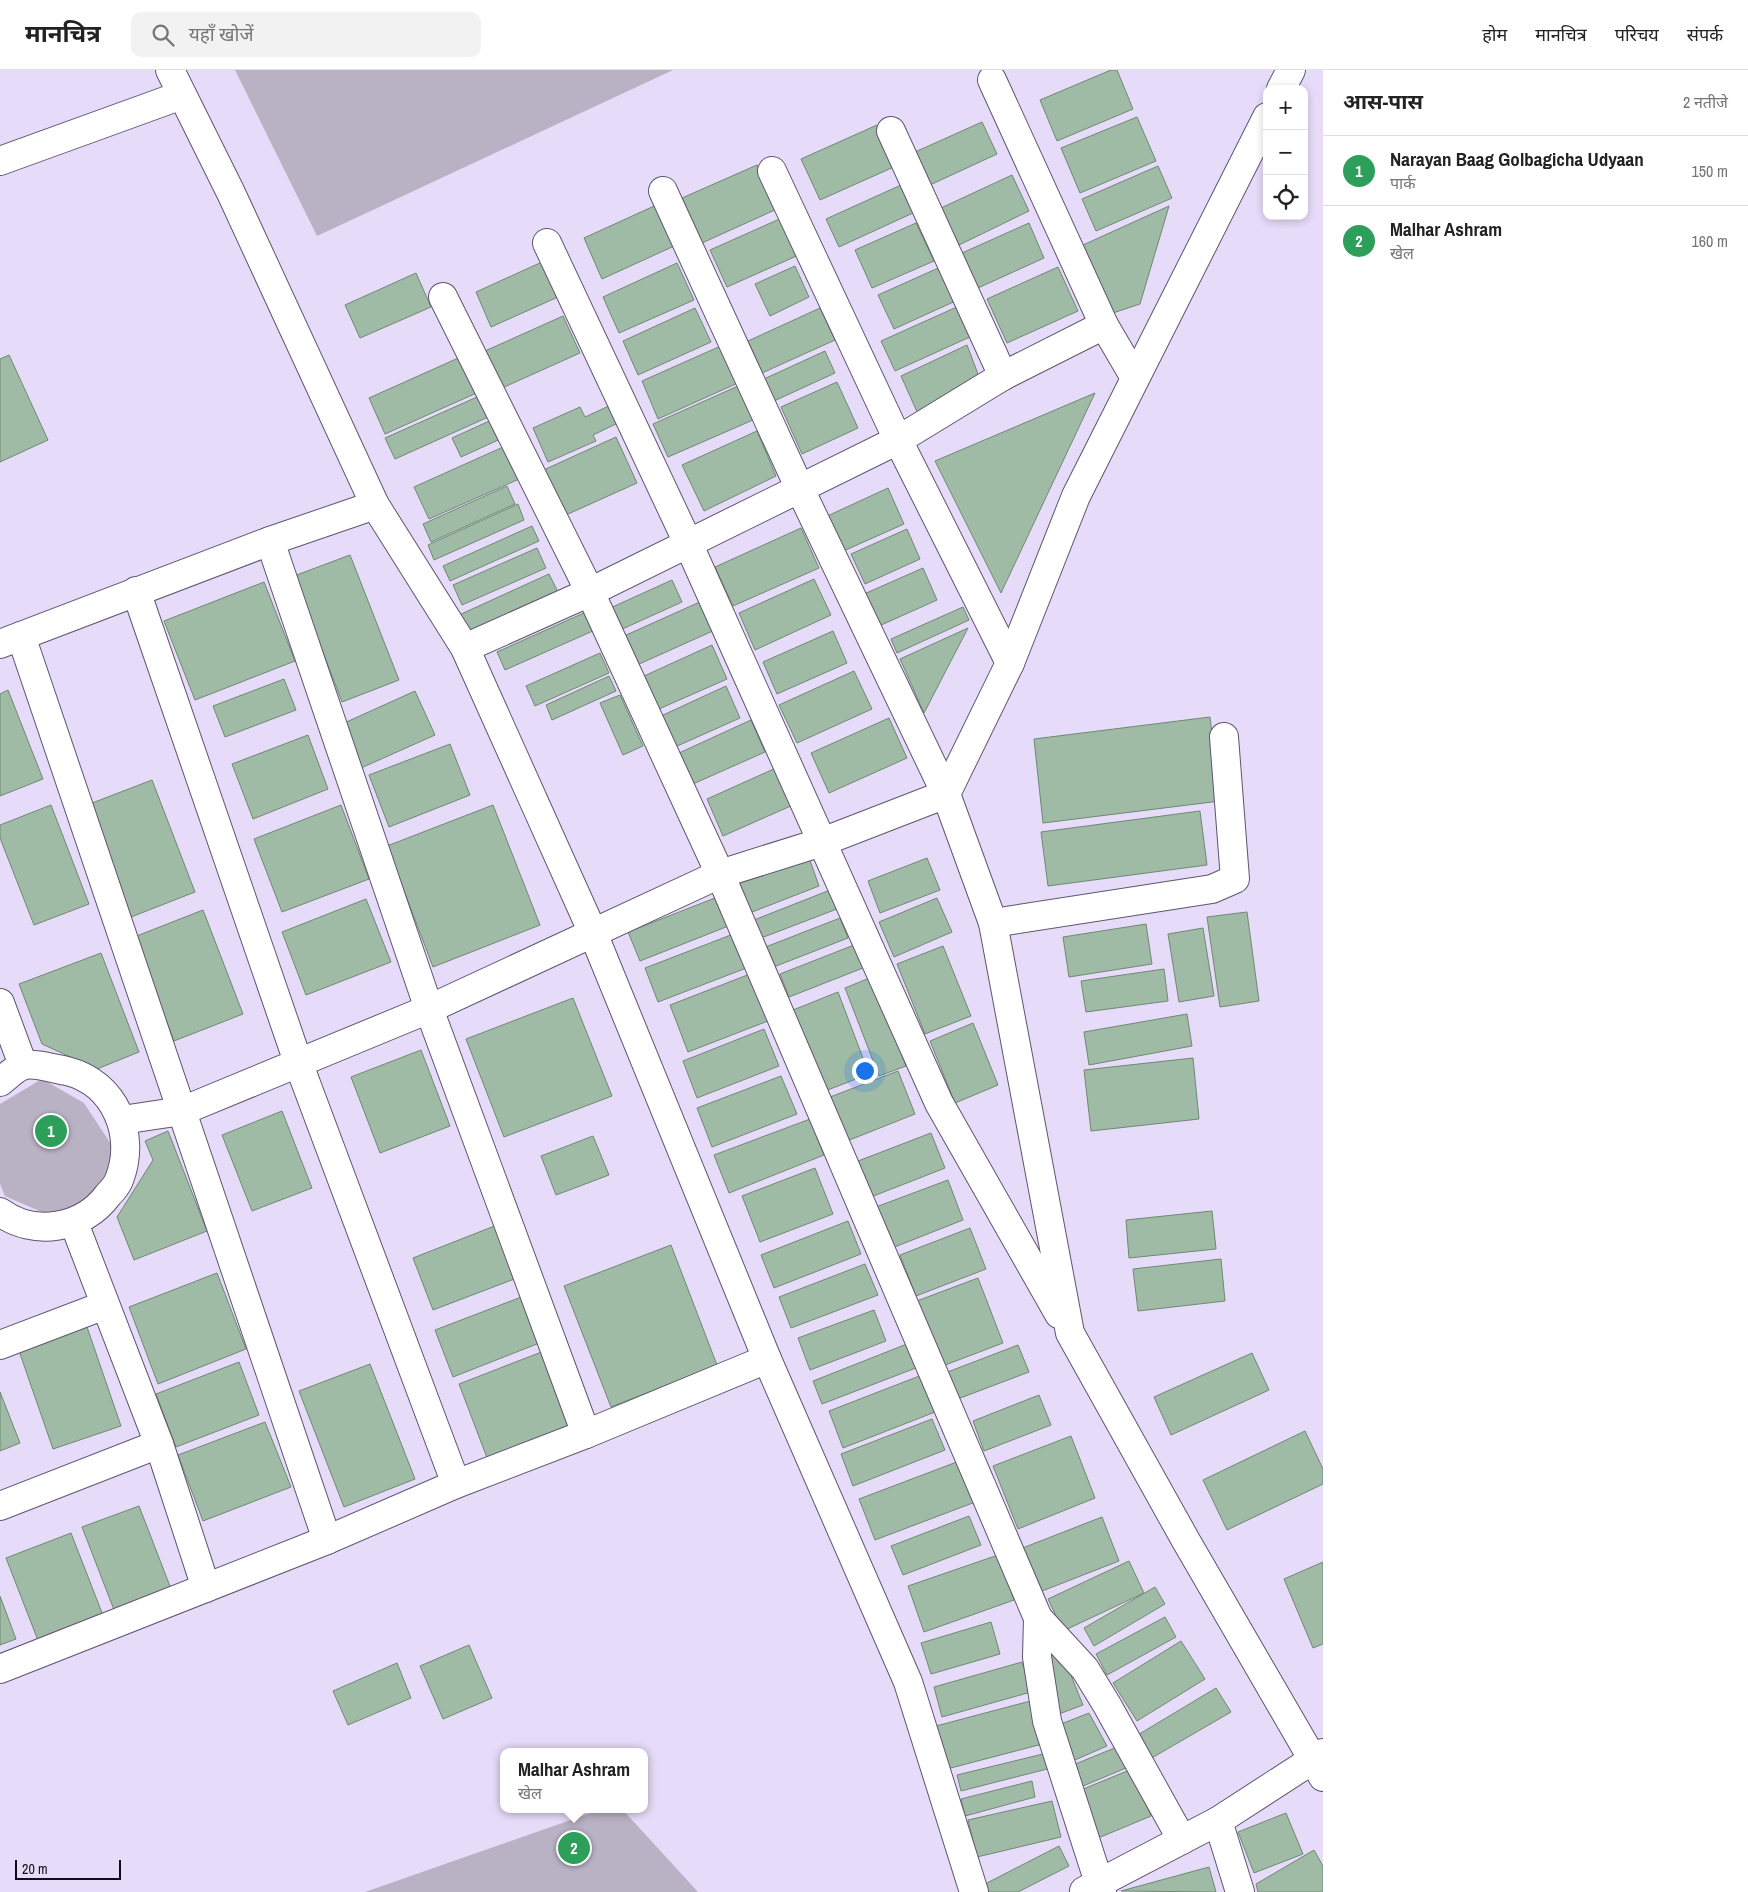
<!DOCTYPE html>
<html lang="hi">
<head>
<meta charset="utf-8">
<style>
  :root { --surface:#fff; --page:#f2f2f2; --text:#222; --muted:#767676; --line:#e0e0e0; --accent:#1e9049 }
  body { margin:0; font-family:"Archivo Narrow","Noto Sans Devanagari",sans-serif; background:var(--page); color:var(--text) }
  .controls { position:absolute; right:15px; top:15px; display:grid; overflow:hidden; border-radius:10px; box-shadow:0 2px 8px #0003 }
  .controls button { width:45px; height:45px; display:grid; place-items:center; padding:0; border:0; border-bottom:1px solid var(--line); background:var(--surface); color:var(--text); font:25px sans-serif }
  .scale { position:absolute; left:15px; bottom:12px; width:106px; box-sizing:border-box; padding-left:5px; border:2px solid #110d17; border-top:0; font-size:14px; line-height:18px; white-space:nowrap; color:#110d17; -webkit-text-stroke:4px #e6dbf8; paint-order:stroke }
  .you { position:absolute; left:864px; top:1000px; width:18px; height:18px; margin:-12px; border:4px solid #fff; border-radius:50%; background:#1a73e8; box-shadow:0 0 0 8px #1a73e833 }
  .badge { display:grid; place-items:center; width:32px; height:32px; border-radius:50%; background:var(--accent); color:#fff; font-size:16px; font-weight:700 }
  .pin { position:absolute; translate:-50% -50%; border:2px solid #fff; box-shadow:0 1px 5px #0006 }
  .popup { position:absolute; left:500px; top:1678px; width:148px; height:65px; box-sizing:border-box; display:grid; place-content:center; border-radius:10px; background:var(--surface); filter:drop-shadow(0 1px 4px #0005); font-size:16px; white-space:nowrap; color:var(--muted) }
  .popup b { font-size:19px; color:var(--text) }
  .popup::after { content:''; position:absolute; left:50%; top:100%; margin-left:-10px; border:10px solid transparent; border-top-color:var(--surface) }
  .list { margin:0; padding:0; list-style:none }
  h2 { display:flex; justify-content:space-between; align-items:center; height:65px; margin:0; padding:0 20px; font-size:21px }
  h2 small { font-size:16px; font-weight:400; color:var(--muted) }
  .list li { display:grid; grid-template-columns:32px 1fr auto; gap:15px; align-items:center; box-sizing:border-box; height:70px; padding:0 20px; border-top:1px solid var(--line) }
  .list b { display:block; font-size:19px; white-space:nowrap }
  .list p { margin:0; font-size:16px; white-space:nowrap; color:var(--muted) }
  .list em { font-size:16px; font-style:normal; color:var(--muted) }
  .icon { flex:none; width:28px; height:28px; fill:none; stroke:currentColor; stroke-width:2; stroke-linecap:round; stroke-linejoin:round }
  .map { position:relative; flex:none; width:1323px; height:1822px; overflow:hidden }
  header { display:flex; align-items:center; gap:30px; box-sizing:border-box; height:70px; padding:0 25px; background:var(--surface); border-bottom:1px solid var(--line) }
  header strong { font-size:24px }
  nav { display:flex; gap:28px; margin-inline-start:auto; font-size:18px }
  .search { width:350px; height:45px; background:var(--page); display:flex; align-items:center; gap:12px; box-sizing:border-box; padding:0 18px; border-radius:10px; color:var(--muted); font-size:19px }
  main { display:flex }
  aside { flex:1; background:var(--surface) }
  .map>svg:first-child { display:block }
  .green { fill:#b8b2c4 }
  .building { fill:#a0bba5; stroke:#6f8874 }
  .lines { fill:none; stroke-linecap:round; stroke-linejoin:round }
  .minor-casing { stroke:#5f556e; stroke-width:30 }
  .minor { stroke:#fff; stroke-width:28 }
</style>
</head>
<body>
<header>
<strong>मानचित्र</strong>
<div class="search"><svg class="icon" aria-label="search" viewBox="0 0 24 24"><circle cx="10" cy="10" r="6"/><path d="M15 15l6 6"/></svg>यहाँ खोजें</div>
<nav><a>होम</a><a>मानचित्र</a><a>परिचय</a><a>संपर्क</a></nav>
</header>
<main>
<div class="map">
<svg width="1323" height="1822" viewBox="0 0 1323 1822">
  <rect width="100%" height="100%" fill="#e6dbf8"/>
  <g class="green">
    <polygon points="235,0 673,0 317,166"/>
    <polygon points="42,1009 84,1033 120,1088 90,1127 60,1150 5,1126 0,1114 0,1034"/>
    <polygon points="602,1739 622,1739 698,1822 365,1822"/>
  </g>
  <g class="building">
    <polygon points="1111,0 1117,0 1133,39 1057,71 1040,30"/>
    <polygon points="1137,47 1156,91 1080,123 1061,78"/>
    <polygon points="982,52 997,84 930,115 915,82"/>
    <polygon points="877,55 896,96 820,130 801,89"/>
    <polygon points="757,95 777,139 702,173 682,128"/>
    <polygon points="1158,96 1172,128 1096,161 1082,129"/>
    <polygon points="1012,105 1029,141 959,175 941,138"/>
    <polygon points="901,115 913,143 839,177 826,149"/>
    <polygon points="665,131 683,172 602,209 584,168"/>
    <polygon points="1169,136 1140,234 1113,243 1083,175"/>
    <polygon points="784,147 801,184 727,217 710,180"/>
    <polygon points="916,153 934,191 872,218 855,180"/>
    <polygon points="1029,153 1044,188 978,218 962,183"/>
    <polygon points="542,192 558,227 491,257 476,222"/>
    <polygon points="677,193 694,230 619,263 603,227"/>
    <polygon points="945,195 960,229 894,259 878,225"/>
    <polygon points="795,196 809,227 770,246 755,214"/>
    <polygon points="1058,197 1078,241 1007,273 987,229"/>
    <polygon points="416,203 431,237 360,268 345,235"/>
    <polygon points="959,236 972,266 895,301 881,271"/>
    <polygon points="695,238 711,272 638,305 623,271"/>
    <polygon points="820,238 835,270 762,303 748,271"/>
    <polygon points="563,246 580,283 502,318 485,281"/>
    <polygon points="723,275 740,312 658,349 642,311"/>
    <polygon points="967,275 981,312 918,344 901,306"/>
    <polygon points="825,281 835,303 774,331 764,309"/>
    <polygon points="9,285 48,370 0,392 0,289"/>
    <polygon points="465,285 481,321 385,364 369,328"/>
    <polygon points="837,312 858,358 802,384 781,337"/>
    <polygon points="738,316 753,350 668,387 653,354"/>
    <polygon points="486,323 495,344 395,389 385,368"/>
    <polygon points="1095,323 1001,523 935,391"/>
    <polygon points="611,335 618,353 593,365 596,371 548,392 533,358 580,337 585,347"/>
    <polygon points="498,347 507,366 461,387 452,368"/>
    <polygon points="757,361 776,406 704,441 682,395"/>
    <polygon points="616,367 637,413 557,449 537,403"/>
    <polygon points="512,373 526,406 429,449 414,417"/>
    <polygon points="507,416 515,434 431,472 423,454"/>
    <polygon points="888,418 904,454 839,483 823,448"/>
    <polygon points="518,434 524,450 434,490 428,475"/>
    <polygon points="532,456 539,471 450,511 443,496"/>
    <polygon points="801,458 819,498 733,536 715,497"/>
    <polygon points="907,459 920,489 865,514 851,484"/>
    <polygon points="537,478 546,498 462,535 453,515"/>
    <polygon points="350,485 399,610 342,632 294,506"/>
    <polygon points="923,498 937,530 879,556 864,524"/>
    <polygon points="549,504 558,522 467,562 459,545"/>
    <polygon points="814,509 831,545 755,580 739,543"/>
    <polygon points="672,510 682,532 618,561 608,539"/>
    <polygon points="264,512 295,591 195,630 164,551"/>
    <polygon points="702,531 715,560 637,595 624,566"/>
    <polygon points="963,537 969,550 897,583 891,569"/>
    <polygon points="586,542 595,560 505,600 497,582"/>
    <polygon points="968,558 924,643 900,589"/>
    <polygon points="833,561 847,593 777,624 763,592"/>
    <polygon points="712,575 727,609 659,639 644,606"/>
    <polygon points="600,583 609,603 535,636 526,616"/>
    <polygon points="854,601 872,639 797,673 779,635"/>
    <polygon points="609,606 616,621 552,650 546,635"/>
    <polygon points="284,609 296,640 225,667 213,636"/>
    <polygon points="726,616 740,648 675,677 661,646"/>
    <polygon points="8,620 43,709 0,726 0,624"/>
    <polygon points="415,621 435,665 361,698 342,654"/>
    <polygon points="620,625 643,676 623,685 600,633"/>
    <polygon points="1210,647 1220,731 1043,753 1034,669"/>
    <polygon points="889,648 907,688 829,723 811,683"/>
    <polygon points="751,650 765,682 693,714 679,683"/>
    <polygon points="308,665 328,719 253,749 232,694"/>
    <polygon points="450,674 470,725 389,757 369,705"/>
    <polygon points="776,698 793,735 723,766 707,729"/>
    <polygon points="152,710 195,822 131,847 87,735"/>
    <polygon points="51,735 89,834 34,855 0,768 0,755"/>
    <polygon points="341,735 369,809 282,842 254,769"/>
    <polygon points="493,735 540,855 433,897 387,776"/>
    <polygon points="1200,741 1207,795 1048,816 1041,762"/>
    <polygon points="807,782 819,816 747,844 734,810"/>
    <polygon points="927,788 940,820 880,843 868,811"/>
    <polygon points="830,820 837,839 756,870 749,852"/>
    <polygon points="720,826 731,855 640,891 628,862"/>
    <polygon points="937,828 952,862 894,887 879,852"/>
    <polygon points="366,829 391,892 306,925 282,862"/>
    <polygon points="203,840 243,944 174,971 134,867"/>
    <polygon points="1247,842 1259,931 1220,937 1207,847"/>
    <polygon points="840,848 848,868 771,898 763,878"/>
    <polygon points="1146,854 1152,894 1069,907 1063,867"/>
    <polygon points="1203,858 1214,926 1179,932 1168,864"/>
    <polygon points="736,863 749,897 658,932 645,898"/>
    <polygon points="854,875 863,898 789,927 780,904"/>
    <polygon points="943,876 971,946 925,964 897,894"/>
    <polygon points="101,883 139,982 97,999 42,974 19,914"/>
    <polygon points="1164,899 1168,931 1086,942 1081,911"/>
    <polygon points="750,904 768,951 688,982 670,935"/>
    <polygon points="872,907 906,996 879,1006 845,918"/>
    <polygon points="838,922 869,1004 820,1023 788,942"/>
    <polygon points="573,928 612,1026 504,1067 466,969"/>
    <polygon points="1187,944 1192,976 1089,995 1084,962"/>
    <polygon points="973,953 998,1015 955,1033 930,971"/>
    <polygon points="764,959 779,996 697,1028 683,991"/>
    <polygon points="421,980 450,1056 380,1083 351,1007"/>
    <polygon points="1193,988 1199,1049 1091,1061 1084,1000"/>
    <polygon points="898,1001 915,1044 847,1071 830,1027"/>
    <polygon points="781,1006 797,1044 712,1077 697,1038"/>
    <polygon points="282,1041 312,1118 252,1141 222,1065"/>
    <polygon points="810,1049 824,1085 729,1123 714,1085"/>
    <polygon points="168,1061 207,1161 134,1190 117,1147 153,1090 145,1071"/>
    <polygon points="931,1063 945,1098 871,1127 858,1091"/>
    <polygon points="593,1066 609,1105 556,1125 541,1086"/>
    <polygon points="815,1098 833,1144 760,1172 742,1126"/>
    <polygon points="948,1110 963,1150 892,1178 876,1137"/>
    <polygon points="1212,1141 1216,1179 1129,1188 1126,1150"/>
    <polygon points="848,1151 861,1184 774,1218 761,1185"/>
    <polygon points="497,1155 517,1208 433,1240 413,1188"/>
    <polygon points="970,1158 986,1199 916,1226 900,1185"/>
    <polygon points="671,1175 717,1295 611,1337 564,1216"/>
    <polygon points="1221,1189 1225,1231 1138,1241 1133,1199"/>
    <polygon points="865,1194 878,1225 791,1258 779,1227"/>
    <polygon points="217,1203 246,1279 158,1314 129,1237"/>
    <polygon points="978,1208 1003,1273 940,1297 914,1232"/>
    <polygon points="524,1226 542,1272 453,1307 435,1260"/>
    <polygon points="874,1240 886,1271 810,1300 798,1268"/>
    <polygon points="86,1254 121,1356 53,1379 18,1278"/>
    <polygon points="912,1272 921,1296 822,1334 813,1311"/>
    <polygon points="1018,1275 1029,1302 955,1330 945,1303"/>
    <polygon points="544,1281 574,1360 489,1393 459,1314"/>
    <polygon points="1252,1283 1269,1320 1171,1365 1154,1327"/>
    <polygon points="239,1292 259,1345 176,1377 156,1324"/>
    <polygon points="370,1294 415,1409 344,1437 299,1321"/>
    <polygon points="922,1305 935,1342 843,1378 829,1341"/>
    <polygon points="0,1322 20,1373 0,1381"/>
    <polygon points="1039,1325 1051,1355 984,1381 973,1351"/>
    <polygon points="932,1349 945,1380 853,1416 841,1384"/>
    <polygon points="265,1352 291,1417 203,1451 178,1385"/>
    <polygon points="1305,1361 1323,1399 1323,1414 1227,1460 1203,1410"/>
    <polygon points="1071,1366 1095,1428 1018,1459 993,1396"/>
    <polygon points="962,1390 978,1431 875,1470 859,1429"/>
    <polygon points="139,1436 173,1524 116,1545 82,1457"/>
    <polygon points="969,1446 981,1475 903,1505 891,1476"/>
    <polygon points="1102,1447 1119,1491 1037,1523 1020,1479"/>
    <polygon points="71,1463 104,1548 39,1573 6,1488"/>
    <polygon points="998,1485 1014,1530 924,1562 908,1516"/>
    <polygon points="1129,1491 1144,1523 1063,1561 1048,1529"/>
    <polygon points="1323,1492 1323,1574 1313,1578 1284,1509"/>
    <polygon points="1155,1517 1165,1534 1094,1576 1084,1558"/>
    <polygon points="0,1526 16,1569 0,1575"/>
    <polygon points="1165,1547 1176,1567 1107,1605 1096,1584"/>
    <polygon points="991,1552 1000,1584 931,1604 921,1573"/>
    <polygon points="1181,1571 1205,1609 1137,1651 1113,1613"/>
    <polygon points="469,1575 492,1628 443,1649 420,1596"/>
    <polygon points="1060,1578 1083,1635 1059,1644 1041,1585"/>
    <polygon points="1022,1592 1031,1622 942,1647 934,1617"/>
    <polygon points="397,1593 411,1628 348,1655 333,1621"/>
    <polygon points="1216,1618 1231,1642 1150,1689 1136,1666"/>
    <polygon points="1038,1629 1050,1672 947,1699 936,1656"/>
    <polygon points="1089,1643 1107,1676 1068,1693 1056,1656"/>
    <polygon points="1117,1677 1126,1698 1076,1719 1068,1697"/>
    <polygon points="1047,1683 1051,1698 961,1721 957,1705"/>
    <polygon points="1132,1699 1151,1746 1091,1771 1076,1722"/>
    <polygon points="1032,1711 1035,1727 965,1746 961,1729"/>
    <polygon points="1052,1731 1061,1767 977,1787 968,1750"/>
    <polygon points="1286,1743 1303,1784 1254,1803 1238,1762"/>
    <polygon points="1059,1776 1069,1796 1018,1822 989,1822 985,1814"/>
    <polygon points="1314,1780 1323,1796 1323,1822 1258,1822 1256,1814"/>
    <polygon points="1209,1797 1216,1822 1121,1821"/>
  </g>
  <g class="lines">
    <defs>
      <g id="minor">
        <polyline points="170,0 231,123 375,435 465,578 593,863 767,1289 908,1612 974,1822"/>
        <polyline points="992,10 1104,255 1135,308"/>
        <polyline points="1281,19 1291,0"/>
        <polyline points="891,61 1003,306"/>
        <polyline points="0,91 182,25"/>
        <polyline points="772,101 898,370 1010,593"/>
        <polyline points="663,121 800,419 946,724 993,853 1070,1263 1185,1469 1323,1707"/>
        <polyline points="547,173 688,473 939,1033 1059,1244"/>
        <polyline points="443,227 590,522 720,804 1038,1548 1085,1599 1107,1635 1182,1770"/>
        <polyline points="270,471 429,939 586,1364"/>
        <polyline points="136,521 298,992 456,1414"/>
        <polyline points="21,566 327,1470"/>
        <polyline points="0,574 270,471 375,435"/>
        <polyline points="465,578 590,522 898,370 1003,306 1104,255"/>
        <polyline points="993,853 1212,819 1235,809 1224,667"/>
        <polyline points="0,933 23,995"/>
        <path d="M0,1012c7,-5 14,-13 22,-16 9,-4 34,3 45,5 48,12 70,64 52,109 -2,5 -7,11 -11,15 -25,34 -74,42 -108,17"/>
        <polyline points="122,1050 182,1041 429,939 720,804 822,772 946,724 1010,593 1076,426 1267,47"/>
        <polyline points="74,1153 159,1374 206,1518"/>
        <polyline points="0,1275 105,1235"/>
        <polyline points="0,1436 159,1374"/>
        <polyline points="1038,1548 1037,1587 1047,1651 1102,1822"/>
        <polyline points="0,1599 327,1470 456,1414 586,1364 767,1289"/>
        <polyline points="1218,1751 1240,1822"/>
        <polyline points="1084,1821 1218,1751 1323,1683"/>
      </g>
    </defs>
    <use href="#minor" class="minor-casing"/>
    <use href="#minor" class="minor"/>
  </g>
</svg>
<div class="controls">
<button>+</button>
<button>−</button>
<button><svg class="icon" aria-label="locate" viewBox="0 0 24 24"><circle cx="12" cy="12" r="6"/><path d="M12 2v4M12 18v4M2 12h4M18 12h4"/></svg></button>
</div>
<div class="scale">20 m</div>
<div class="you"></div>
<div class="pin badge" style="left:51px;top:1061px;background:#2e9e5b">1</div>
<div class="pin badge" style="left:574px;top:1778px;background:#2e9e5b">2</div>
<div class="popup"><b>Malhar Ashram</b>खेल</div>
</div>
<aside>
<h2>आस-पास<small>2 नतीजे</small></h2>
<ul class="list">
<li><span class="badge" style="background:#2e9e5b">1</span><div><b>Narayan Baag Golbagicha Udyaan</b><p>पार्क</p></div><em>150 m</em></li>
<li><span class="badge" style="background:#2e9e5b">2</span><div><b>Malhar Ashram</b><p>खेल</p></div><em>160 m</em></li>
</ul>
</aside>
</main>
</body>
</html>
